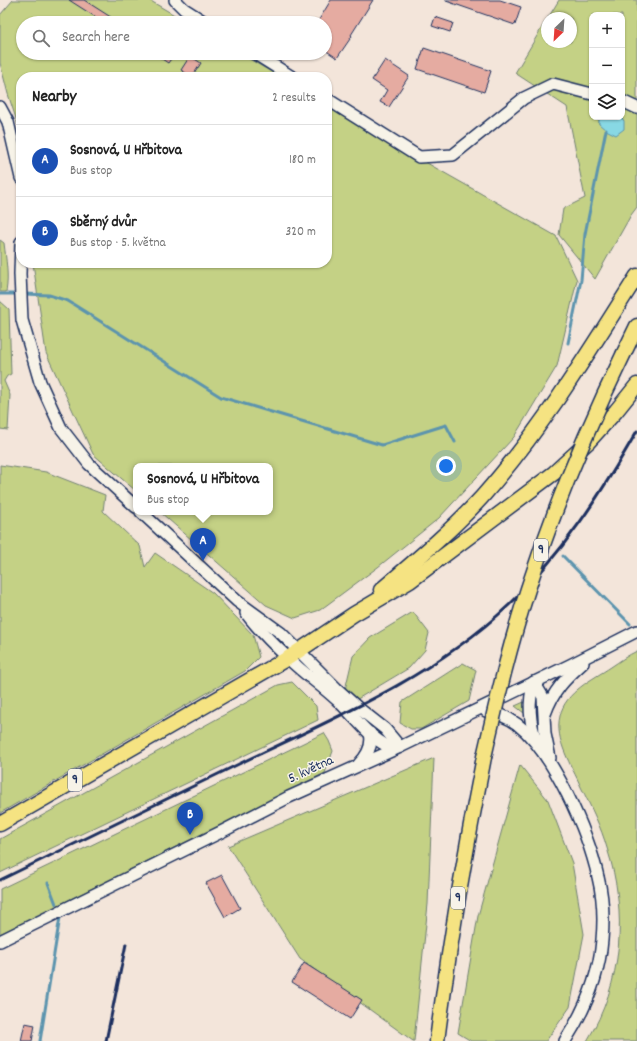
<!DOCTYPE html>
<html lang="en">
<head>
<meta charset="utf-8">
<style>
  :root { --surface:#fff; --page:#f2f2f2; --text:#222; --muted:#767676; --line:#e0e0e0; --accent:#1a73e8 }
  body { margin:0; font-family:Dekko,sans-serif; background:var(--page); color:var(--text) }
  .controls { position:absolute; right:12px; top:12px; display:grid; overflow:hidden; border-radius:8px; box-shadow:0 1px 3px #0004 }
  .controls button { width:36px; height:36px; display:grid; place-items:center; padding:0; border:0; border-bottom:1px solid var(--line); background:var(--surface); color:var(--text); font:20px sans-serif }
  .compass { position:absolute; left:541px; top:12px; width:36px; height:36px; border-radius:50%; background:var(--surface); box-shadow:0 1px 3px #0004; rotate:205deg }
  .you { position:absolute; left:446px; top:466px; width:14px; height:14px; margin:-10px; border:3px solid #fff; border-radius:50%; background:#1a73e8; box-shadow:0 0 0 6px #1a73e833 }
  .badge { display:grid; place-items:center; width:26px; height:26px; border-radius:50%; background:var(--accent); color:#fff; font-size:13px; font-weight:700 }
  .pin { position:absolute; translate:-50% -33px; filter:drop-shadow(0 1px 2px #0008) }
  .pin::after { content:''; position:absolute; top:21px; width:14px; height:12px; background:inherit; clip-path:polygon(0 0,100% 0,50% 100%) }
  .popup { position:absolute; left:133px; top:463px; width:140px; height:52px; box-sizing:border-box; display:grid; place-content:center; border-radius:8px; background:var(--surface); filter:drop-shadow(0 1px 3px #0005); font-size:13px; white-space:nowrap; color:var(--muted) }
  .popup b { font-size:15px; color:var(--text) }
  .popup::after { content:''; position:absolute; left:50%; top:100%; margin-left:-8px; border:8px solid transparent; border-top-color:var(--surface) }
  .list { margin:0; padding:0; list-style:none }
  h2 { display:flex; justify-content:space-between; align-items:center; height:52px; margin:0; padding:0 16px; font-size:17px }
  h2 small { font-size:13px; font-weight:400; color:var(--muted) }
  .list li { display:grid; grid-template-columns:26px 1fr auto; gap:12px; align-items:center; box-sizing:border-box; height:72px; padding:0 16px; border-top:1px solid var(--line) }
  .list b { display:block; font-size:15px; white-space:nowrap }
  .list p { margin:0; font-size:13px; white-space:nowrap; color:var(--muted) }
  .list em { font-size:13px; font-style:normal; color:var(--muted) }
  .icon { flex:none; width:22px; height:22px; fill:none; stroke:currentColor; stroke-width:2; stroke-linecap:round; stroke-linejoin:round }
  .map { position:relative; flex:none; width:637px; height:1041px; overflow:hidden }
  .search { position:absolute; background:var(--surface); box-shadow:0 1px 3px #0004; left:16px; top:16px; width:316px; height:44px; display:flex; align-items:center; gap:10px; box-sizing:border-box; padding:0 14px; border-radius:22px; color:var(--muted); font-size:15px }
  .panel { position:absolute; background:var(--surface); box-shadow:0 1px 3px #0004; left:16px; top:72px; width:316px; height:196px; border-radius:16px }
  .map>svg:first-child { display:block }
  .green { fill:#c4d185; stroke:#708072; fill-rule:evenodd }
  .water { fill:#88d8e4; stroke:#5c94ae }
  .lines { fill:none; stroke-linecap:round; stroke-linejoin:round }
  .stream { stroke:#5c94ae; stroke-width:3 }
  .building { fill:#e5aba1; stroke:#1b2f5e }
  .minor-casing { stroke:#1b2f5e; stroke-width:14 }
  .major-casing { stroke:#1b2f5e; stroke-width:17 }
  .minor { stroke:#f7f3e8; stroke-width:11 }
  .major { stroke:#f5e382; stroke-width:14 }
  .rail { stroke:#1b2f5e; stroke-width:3 }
  .major-bridge-casing { stroke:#1b2f5e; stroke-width:17; stroke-linecap:butt }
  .major-bridge { stroke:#f5e382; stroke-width:14 }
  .labels { text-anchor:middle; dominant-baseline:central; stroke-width:3; stroke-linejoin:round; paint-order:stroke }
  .shield { fill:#f7f3e8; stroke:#5d6a87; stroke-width:1 }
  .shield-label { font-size:13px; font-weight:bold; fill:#1b2f5e }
  .street-label { font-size:14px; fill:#1b2f5e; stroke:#f7f3e8 }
</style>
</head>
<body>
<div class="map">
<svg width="637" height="1041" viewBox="0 0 637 1041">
  <rect width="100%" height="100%" fill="#f3e5da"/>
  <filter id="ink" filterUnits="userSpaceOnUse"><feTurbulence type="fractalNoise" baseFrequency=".025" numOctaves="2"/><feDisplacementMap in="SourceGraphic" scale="8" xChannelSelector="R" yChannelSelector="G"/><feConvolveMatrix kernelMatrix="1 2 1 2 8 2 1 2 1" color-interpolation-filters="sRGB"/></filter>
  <g filter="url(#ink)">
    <g class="green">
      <polygon points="13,0 149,0 188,23 23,23 23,53 239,53 280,77 21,77 21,134 8,94 0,63 0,15"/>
      <path d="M559,0h78v207l-6,8 -36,64 -36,-44 4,-26 22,-11 -18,-91 -52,-34 32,-54v23h24v-24h-23zM592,15h30v102h-1l3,4 -25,3v-7h-7z"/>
      <polygon points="327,105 411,154 556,236 577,280 557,366 514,437 439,518 378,567 320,610 295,618 266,605 160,512 270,512 270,466 136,466 136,491 93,454 46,353 33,263 327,263"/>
      <path d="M0,240l4,3c2,17 5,33 2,49h-6z"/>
      <polygon points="0,301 9,309 11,374 7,376 4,381 10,395 8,430 0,429"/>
      <polygon points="0,465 46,472 105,495 103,511 140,546 145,567 155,553 213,593 253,635 259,657 245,671 0,813"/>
      <polygon points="413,612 429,633 425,650 409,668 354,701 345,690 353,656 370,638"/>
      <path d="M637,651v390h-50c36,-58 41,-129 20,-193 -6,-21 -16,-41 -26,-61 -9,-21 -27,-47 -21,-71 5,-24 33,-37 51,-49 9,-6 17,-12 26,-16z"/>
      <polygon points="463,663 476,670 469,701 421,729 411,729 400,723 402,702"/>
      <polygon points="292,682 316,706 318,720 0,873 0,839 278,685"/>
      <polygon points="524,702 526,711 524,713 515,706"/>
      <polygon points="324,733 329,741 333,751 325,773 0,934 0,889"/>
      <polygon points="434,758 428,904 414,1041 413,1041 300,959 228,846"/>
      <polygon points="520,765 548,800 572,863 584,934 570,1007 546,1041 471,1041 458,1033 478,916"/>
    </g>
    <polygon class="water" points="599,117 621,117 624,121 624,129 616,135 606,130 599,124"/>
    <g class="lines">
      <g class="stream">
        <polyline points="0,294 18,294"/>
        <polyline points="25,294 49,295 68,301 221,397 382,445 446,425 455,442"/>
        <polyline points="568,343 581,280 585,234 606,130"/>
        <polyline points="563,556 630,624"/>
        <polyline points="48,883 56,904"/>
        <polyline points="40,1041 60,917"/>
      </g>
    </g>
    <g class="building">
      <polygon points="69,0 84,0 120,23 105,23"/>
      <polygon points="331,0 373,0 351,35 352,36 337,58 325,50 325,23 317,23"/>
      <polygon points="446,0 500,0 521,7 515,25 446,1"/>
      <polygon points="435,17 453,23 450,32 432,26"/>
      <polygon points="424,48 491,71 484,92 417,69"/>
      <polygon points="153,53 175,53 168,63"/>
      <polygon points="190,56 201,63 192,77 181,70"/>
      <polygon points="385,60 409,76 389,107 380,102 387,90 372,80"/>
      <polygon points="222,875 240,908 225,917 206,883"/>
      <polygon points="304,963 362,1000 350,1019 292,982"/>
      <polygon points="25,1023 35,1025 32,1041 21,1041"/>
    </g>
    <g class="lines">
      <defs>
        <g id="minor">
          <polyline points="175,0 184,9 206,23"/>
          <polyline points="254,53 292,77"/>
          <polyline points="327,99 419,157 453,155 524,98 553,84 592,94"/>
          <polyline points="622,101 637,108"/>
          <polyline points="0,107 8,122 21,178"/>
          <polyline points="21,242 20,274 22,320 40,382 61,428 89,464 136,507"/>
          <polyline points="141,512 237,601 281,633 336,688 357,707 385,729 400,747"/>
          <path d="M246,613c12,16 27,31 42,45 15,15 33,27 49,42 18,16 34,42 58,49"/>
          <polyline points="534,682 543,697 545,734 550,758"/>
          <path d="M534,682c-6,19 -5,41 3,60"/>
          <path d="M486,711c11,2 22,6 31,13 36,28 71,108 81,153 5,20 6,42 4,63 -3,37 -17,70 -37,101"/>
          <path d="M545,714c8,-23 20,-35 38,-51"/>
          <path d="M359,764c9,-9 14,-19 11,-31"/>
          <polyline points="0,941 223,831 289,797 400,747 570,665 637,631"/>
        </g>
        <g id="major">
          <polyline points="624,353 637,326"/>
          <path d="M381,590c35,-30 70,-59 101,-93 60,-68 107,-145 155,-221"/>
          <polyline points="0,824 288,658 354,614 410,581 554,473 588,442 616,411 637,385"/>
          <path d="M437,1041c12,-95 28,-190 47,-284"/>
        </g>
      </defs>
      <use href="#minor" class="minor-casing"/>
      <use href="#major" class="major-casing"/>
      <use href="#minor" class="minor"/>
      <use href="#major" class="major"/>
      <g class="rail">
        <path d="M0,880c82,-40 163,-79 245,-119 93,-44 189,-85 264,-156 53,-50 92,-111 128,-174"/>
        <polyline points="106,1041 126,944"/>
      </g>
      <defs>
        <path id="major-bridge" d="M484,757c13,-57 26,-113 44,-168 26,-81 59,-160 96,-236"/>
      </defs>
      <use href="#major-bridge" class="major-bridge-casing"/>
      <use href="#major-bridge" class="major-bridge"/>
    </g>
  </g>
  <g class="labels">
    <g class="shield">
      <rect x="534" y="539" width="14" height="22" rx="3"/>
      <rect x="68" y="769" width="14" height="22" rx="3"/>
      <rect x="451" y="887" width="14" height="22" rx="3"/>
    </g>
    <g class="shield-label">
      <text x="541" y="550">9</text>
      <text x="75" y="780">9</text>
      <text x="458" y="898">9</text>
    </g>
    <g class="street-label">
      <text transform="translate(311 770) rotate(-25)">5. května</text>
    </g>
  </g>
</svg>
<div class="controls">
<button>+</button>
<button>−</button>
<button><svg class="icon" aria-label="layers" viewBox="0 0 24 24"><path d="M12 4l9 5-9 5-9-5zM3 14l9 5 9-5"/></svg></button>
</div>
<svg class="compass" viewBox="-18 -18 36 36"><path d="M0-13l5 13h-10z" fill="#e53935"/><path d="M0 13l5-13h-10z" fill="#767676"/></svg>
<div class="you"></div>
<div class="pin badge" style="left:203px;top:561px;background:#1a4fb4">A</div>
<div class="popup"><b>Sosnová, U Hřbitova</b>Bus stop</div>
<div class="pin badge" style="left:190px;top:835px;background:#1a4fb4">B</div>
<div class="search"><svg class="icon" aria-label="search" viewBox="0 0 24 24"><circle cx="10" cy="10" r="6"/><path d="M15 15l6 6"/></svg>Search here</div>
<section class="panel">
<h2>Nearby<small>2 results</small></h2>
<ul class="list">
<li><span class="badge" style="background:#1a4fb4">A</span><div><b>Sosnová, U Hřbitova</b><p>Bus stop</p></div><em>180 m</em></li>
<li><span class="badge" style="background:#1a4fb4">B</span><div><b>Sběrný dvůr</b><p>Bus stop · 5. května</p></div><em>320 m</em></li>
</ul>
</section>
</div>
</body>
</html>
